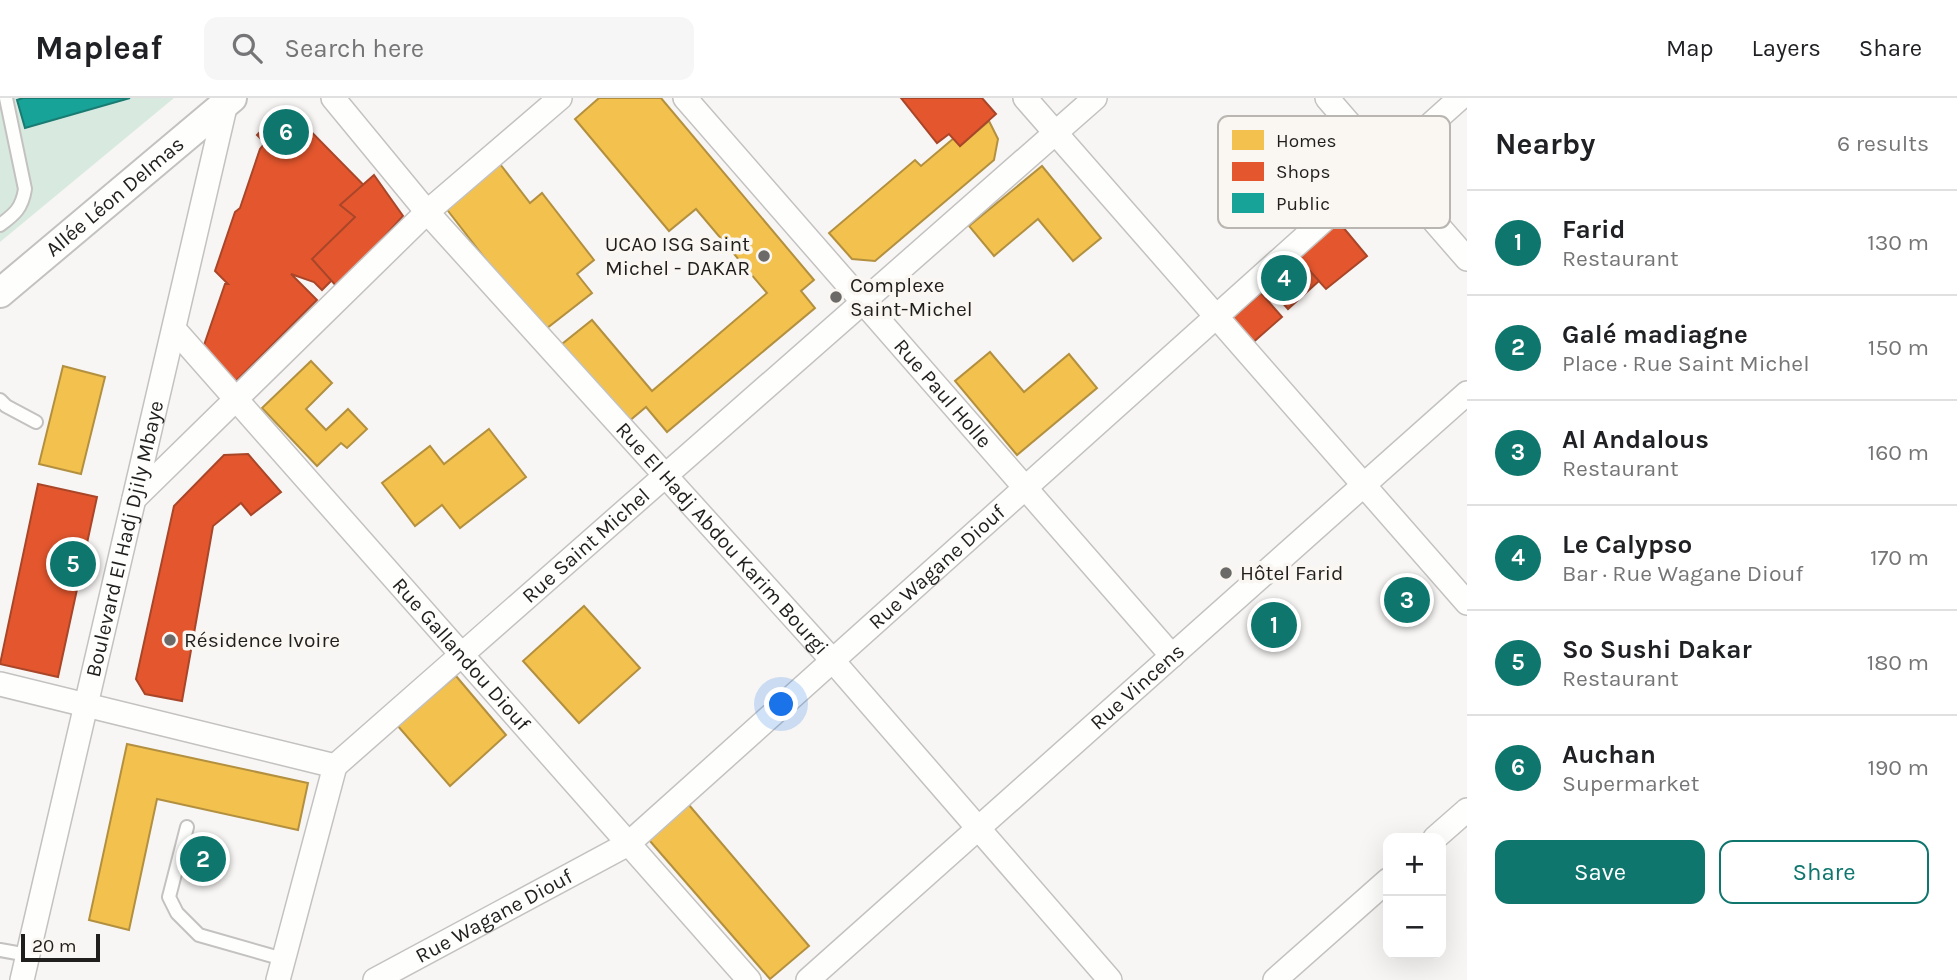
<!DOCTYPE html>
<html lang="en">
<head>
<meta charset="utf-8">
<style>
  :root { --surface:#fff; --page:#f6f6f6; --text:#202124; --muted:#757577; --line:#e0e0e0; --accent:#0f766e }
  body { margin:0; font-family:Karla,sans-serif; background:var(--page); color:var(--text) }
  .controls { position:absolute; right:21px; bottom:21px; display:grid; overflow:hidden; border-radius:14px; box-shadow:0 7px 28px #0002 }
  .controls button { width:63px; height:63px; display:grid; place-items:center; padding:0; border:0; border-bottom:2px solid var(--line); background:var(--surface); color:var(--text); font:35px sans-serif }
  .scale { position:absolute; left:21px; bottom:18px; width:79px; box-sizing:border-box; padding-left:7px; border:4px solid #201f1d; border-top:0; font-size:19px; line-height:24px; white-space:nowrap; color:#201f1d; -webkit-text-stroke:5px #faf7f2; paint-order:stroke }
  .you { position:absolute; left:782px; top:607px; width:24px; height:24px; margin:-18px; border:5px solid #fff; border-radius:50%; background:#1a73e8; box-shadow:0 0 0 10px #1a73e833 }
  .badge { display:grid; place-items:center; width:46px; height:46px; border-radius:50%; background:var(--accent); color:#fff; font-size:23px; font-weight:700 }
  .pin { position:absolute; translate:-50% -50%; border:4px solid #fff; box-shadow:0 2px 7px #0006 }
  .list { margin:0; padding:0; list-style:none }
  h2 { display:flex; justify-content:space-between; align-items:center; height:91px; margin:0; padding:0 28px; font-size:30px }
  h2 small { font-size:23px; font-weight:400; color:var(--muted) }
  .list li { display:grid; grid-template-columns:46px 1fr auto; gap:21px; align-items:center; box-sizing:border-box; height:105px; padding:0 28px; border-top:2px solid var(--line) }
  .list b { display:block; font-size:26px; white-space:nowrap }
  .list p { margin:0; font-size:23px; white-space:nowrap; color:var(--muted) }
  .list em { font-size:23px; font-style:normal; color:var(--muted) }
  .actions { display:flex; gap:14px; padding:21px 28px }
  .actions a { flex:1; padding:16px 0; border:2px solid var(--accent); border-radius:14px; text-align:center; font-size:24px; color:var(--accent) }
  .actions .main { background:var(--accent); color:#fff }
  .icon { flex:none; width:38px; height:38px; fill:none; stroke:currentColor; stroke-width:2; stroke-linecap:round; stroke-linejoin:round }
  .map { position:relative; flex:none; width:1467px; height:882px; overflow:hidden }
  header { display:flex; align-items:center; gap:42px; box-sizing:border-box; height:98px; padding:0 35px; background:var(--surface); border-bottom:2px solid var(--line) }
  header strong { font-size:33px }
  nav { display:flex; gap:38px; margin-inline-start:auto; font-size:24px }
  .search { width:490px; height:63px; background:var(--page); display:flex; align-items:center; gap:18px; box-sizing:border-box; padding:0 24px; border-radius:14px; color:var(--muted); font-size:26px }
  main { display:flex }
  aside { flex:1; background:var(--surface) }
  .map>svg:first-child { display:block }
  .green { fill:#d8eae0 }
  .homes { fill:#f2c14e; stroke:#b3903f; stroke-width:2 }
  .shops { fill:#e4572e; stroke:#a94629; stroke-width:2 }
  .public { fill:#17a398; stroke:#1a7b73; stroke-width:2 }
  .lines { fill:none; stroke-linecap:round; stroke-linejoin:round }
  .service-casing { stroke:#c4c2c1; stroke-width:16 }
  .minor-casing { stroke:#c4c2c1; stroke-width:26 }
  .tertiary-casing { stroke:#c4c2c1; stroke-width:32 }
  .service { stroke:#fefefd; stroke-width:12 }
  .minor { stroke:#fefefd; stroke-width:23 }
  .tertiary { stroke:#fefefd; stroke-width:28 }
  .poi-dot { fill:#6c6a68; stroke:#faf7f2; stroke-width:2.5 }
  .labels { text-anchor:middle; dominant-baseline:central; stroke-width:7; stroke-linejoin:round; paint-order:stroke }
  .street-label { font-size:21px; fill:#201f1d; stroke:#faf7f2 }
  .poi-label { font-size:21px; fill:#201f1d; stroke:#faf7f2; text-anchor:start }
  .key { fill:#faf7f2; stroke:#b9b6b2; stroke-width:2 }
  .key-label { font-size:19px; fill:#201f1d }
</style>
</head>
<body>
<header>
<strong>Mapleaf</strong>
<div class="search"><svg class="icon" aria-label="search" viewBox="0 0 24 24"><circle cx="10" cy="10" r="6"/><path d="M15 15l6 6"/></svg>Search here</div>
<nav><a>Map</a><a>Layers</a><a>Share</a></nav>
</header>
<main>
<div class="map">
<svg width="1467" height="882" viewBox="0 0 1467 882">
  <rect width="100%" height="100%" fill="#f8f6f4"/>
  <polygon class="green" points="0,0 174,0 0,144"/>
  <g class="homes">
    <polygon points="599,0 661,0 814,182 801,193 815,210 667,334 646,309 628,324 562,246 592,222 652,293 767,195 696,111 669,133 575,21"/>
    <polygon points="989,23 998,41 994,62 875,163 852,161 829,135 915,62 921,68 954,40 960,48"/>
    <polygon points="500,66 530,105 542,95 594,162 577,176 592,195 542,234 445,109"/>
    <polygon points="1042,68 1101,140 1073,163 1038,121 994,158 969,128"/>
    <polygon points="990,254 1024,294 1069,256 1097,290 1017,357 955,283"/>
    <polygon points="311,263 332,285 306,311 326,332 348,311 367,331 347,350 341,345 317,368 262,310"/>
    <polygon points="63,268 105,279 81,376 39,366"/>
    <polygon points="489,331 526,379 460,430 442,407 415,428 382,385 430,348 444,366"/>
    <polygon points="584,508 640,570 579,625 523,563"/>
    <polygon points="456,578 506,637 450,688 397,627"/>
    <polygon points="127,646 308,685 298,732 157,701 129,832 89,822"/>
    <polygon points="683,700 809,848 770,881 643,735"/>
  </g>
  <g class="shops">
    <polygon points="901,0 982,0 996,16 960,48 949,36 937,45"/>
    <polygon points="284,9 289,11 395,119 322,192 314,184 291,176 317,202 234,285 202,253 225,186 228,186 215,173 235,114 240,110 260,51 265,45 257,37"/>
    <polygon points="374,77 403,118 338,190 312,161 355,119 340,107"/>
    <polygon points="1337,122 1367,158 1326,191 1296,158"/>
    <polygon points="1296,158 1319,183 1288,211 1265,185"/>
    <polygon points="1261,195 1282,219 1250,247 1229,223"/>
    <polygon points="248,356 281,394 251,417 241,405 213,428 182,603 145,596 136,581 174,408 224,357"/>
    <polygon points="38,386 97,399 58,579 0,566"/>
  </g>
  <polygon class="public" points="23,0 130,0 25,30 17,2"/>
  <g class="lines">
    <defs>
      <g id="service">
        <path d="M0,127c15,-11 22,-17 25,-36l-19,-91"/>
        <polyline points="0,302 6,308 36,324"/>
        <polyline points="187,729 169,799 177,815 199,837 283,861"/>
        <polyline points="0,852 28,857"/>
      </g>
      <g id="minor">
        <path id="s1" d="M333,0l94,114 406,449 277,319"/>
        <path id="s2" d="M685,0l487,558"/>
        <polyline points="1025,0 1467,505"/>
        <polyline points="1327,0 1467,161"/>
        <path id="s3" d="M174,231l575,651"/>
        <polyline points="134,401 427,114 560,0"/>
        <polyline points="0,586 335,668"/>
        <path id="s4" d="M335,668l760,-668"/>
        <polyline points="1435,740 1467,712"/>
        <path id="s5" d="M22,882l204,-877 -1,-5"/>
        <polyline points="278,882 335,668"/>
        <path id="s6" d="M375,882l253,-136 832,-746"/>
        <path id="s7" d="M808,882l659,-587"/>
        <polyline points="1275,882 1388,782"/>
      </g>
      <g id="tertiary">
        <path id="s8" d="M0,195l232,-195"/>
      </g>
    </defs>
    <use href="#service" class="service-casing"/>
    <use href="#minor" class="minor-casing"/>
    <use href="#tertiary" class="tertiary-casing"/>
    <use href="#service" class="service"/>
    <use href="#minor" class="minor"/>
    <use href="#tertiary" class="tertiary"/>
  </g>
  <g class="poi-dot">
    <circle cx="764" cy="158" r="7"/>
    <circle cx="836" cy="199" r="7"/>
    <circle cx="1226" cy="475" r="7"/>
    <circle cx="170" cy="542" r="7"/>
  </g>
  <g class="labels">
    <g class="street-label">
      <text stroke="none"><textPath href="#s8" startOffset="150">Allée Léon Delmas</textPath></text>
      <text stroke="none"><textPath href="#s2" startOffset="392">Rue Paul Holle</textPath></text>
      <text stroke="none"><textPath href="#s1" startOffset="588">Rue El Hadj Abdou Karim Bourgi</textPath></text>
      <text stroke="none"><textPath href="#s5" startOffset="453">Boulevard El Hadj Djily Mbaye</textPath></text>
      <text stroke="none"><textPath href="#s4" startOffset="334">Rue Saint Michel</textPath></text>
      <text stroke="none"><textPath href="#s6" startOffset="702">Rue Wagane Diouf</textPath></text>
      <text stroke="none"><textPath href="#s3" startOffset="434">Rue Gallandou Diouf</textPath></text>
      <text stroke="none"><textPath href="#s7" startOffset="441">Rue Vincens</textPath></text>
      <text stroke="none"><textPath href="#s6" startOffset="135">Rue Wagane Diouf</textPath></text>
    </g>
    <g class="poi-label">
      <text x="750" y="146" text-anchor="end">UCAO ISG Saint<tspan x="750" dy="24">Michel - DAKAR</tspan></text>
      <text x="850" y="187">Complexe<tspan x="850" dy="24">Saint-Michel</tspan></text>
      <text x="1240" y="475">Hôtel Farid</text>
      <text x="184" y="542">Résidence Ivoire</text>
    </g>
  </g>
  <rect x="1218" y="18" width="232" height="112" rx="10" class="key"/>
  <rect x="1232" y="32" width="32" height="20" fill="#f2c14e"/>
  <rect x="1232" y="64" width="32" height="19" fill="#e4572e"/>
  <rect x="1232" y="95" width="32" height="20" fill="#17a398"/>
  <g class="key-label">
    <text x="1276" y="49">Homes</text>
    <text x="1276" y="80">Shops</text>
    <text x="1276" y="112">Public</text>
  </g>
</svg>
<div class="controls">
<button>+</button>
<button>−</button>
</div>
<div class="scale">20 m</div>
<div class="you"></div>
<div class="pin badge" style="left:1274px;top:527px">1</div>
<div class="pin badge" style="left:203px;top:761px">2</div>
<div class="pin badge" style="left:1407px;top:502px">3</div>
<div class="pin badge" style="left:1284px;top:180px">4</div>
<div class="pin badge" style="left:73px;top:466px">5</div>
<div class="pin badge" style="left:286px;top:34px">6</div>
</div>
<aside>
<h2>Nearby<small>6 results</small></h2>
<ul class="list">
<li><span class="badge">1</span><div><b>Farid</b><p>Restaurant</p></div><em>130 m</em></li>
<li><span class="badge">2</span><div><b>Galé madiagne</b><p>Place · Rue Saint Michel</p></div><em>150 m</em></li>
<li><span class="badge">3</span><div><b>Al Andalous</b><p>Restaurant</p></div><em>160 m</em></li>
<li><span class="badge">4</span><div><b>Le Calypso</b><p>Bar · Rue Wagane Diouf</p></div><em>170 m</em></li>
<li><span class="badge">5</span><div><b>So Sushi Dakar</b><p>Restaurant</p></div><em>180 m</em></li>
<li><span class="badge">6</span><div><b>Auchan</b><p>Supermarket</p></div><em>190 m</em></li>
</ul>
<div class="actions"><a class="main">Save</a><a>Share</a></div>
</aside>
</main>
</body>
</html>
